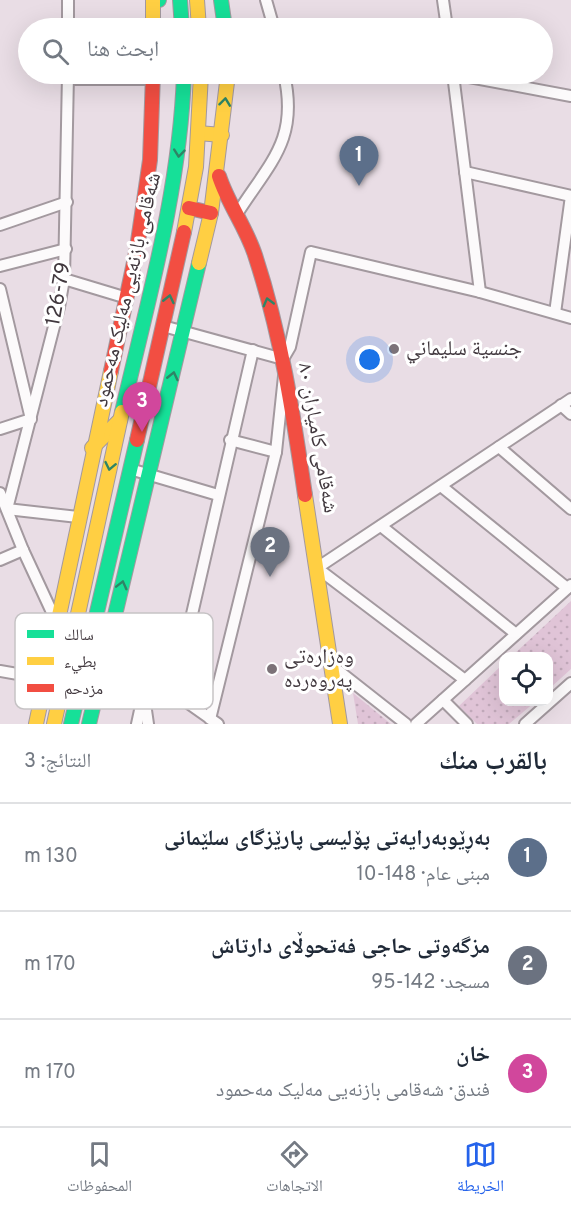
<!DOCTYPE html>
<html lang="ar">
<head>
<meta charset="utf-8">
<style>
  :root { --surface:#fff; --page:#f2f2f3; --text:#1f2937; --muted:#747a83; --line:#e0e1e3; --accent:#2563eb }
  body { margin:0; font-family:Overpass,"Noto Naskh Arabic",sans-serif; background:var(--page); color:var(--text); direction:rtl }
  .controls { position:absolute; right:18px; bottom:18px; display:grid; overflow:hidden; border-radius:12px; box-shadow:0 6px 24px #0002 }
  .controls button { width:54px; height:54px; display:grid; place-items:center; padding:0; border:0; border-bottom:2px solid var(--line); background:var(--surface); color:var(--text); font:30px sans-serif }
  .you { position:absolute; left:370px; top:360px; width:21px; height:21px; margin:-15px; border:4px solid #fff; border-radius:50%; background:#1a73e8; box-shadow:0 0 0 9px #1a73e833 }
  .badge { display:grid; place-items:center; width:39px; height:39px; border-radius:50%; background:var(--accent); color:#fff; font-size:20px; font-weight:700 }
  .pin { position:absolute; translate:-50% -50px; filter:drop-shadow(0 2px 3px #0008) }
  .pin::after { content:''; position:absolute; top:32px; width:21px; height:18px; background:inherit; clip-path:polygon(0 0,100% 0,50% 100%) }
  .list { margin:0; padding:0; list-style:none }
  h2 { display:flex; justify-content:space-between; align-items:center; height:78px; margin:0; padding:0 24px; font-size:26px }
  h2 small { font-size:20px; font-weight:400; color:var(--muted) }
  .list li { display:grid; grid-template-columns:39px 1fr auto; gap:18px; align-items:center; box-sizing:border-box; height:108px; padding:0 24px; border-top:2px solid var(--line) }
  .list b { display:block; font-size:22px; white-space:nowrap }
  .list p { margin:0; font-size:20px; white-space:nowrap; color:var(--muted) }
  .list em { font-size:20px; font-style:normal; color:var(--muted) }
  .icon { flex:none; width:33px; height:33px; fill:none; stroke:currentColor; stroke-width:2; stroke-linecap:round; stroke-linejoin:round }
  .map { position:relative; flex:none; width:571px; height:724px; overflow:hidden; direction:ltr }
  .search { position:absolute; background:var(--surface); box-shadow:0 6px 24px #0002; left:18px; right:18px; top:18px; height:66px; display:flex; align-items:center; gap:15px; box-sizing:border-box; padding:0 21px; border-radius:33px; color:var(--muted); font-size:22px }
  .sheet { height:402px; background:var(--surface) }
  nav { display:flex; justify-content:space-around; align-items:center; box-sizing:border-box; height:84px; border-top:2px solid var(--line); background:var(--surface); font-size:16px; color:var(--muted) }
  nav a { display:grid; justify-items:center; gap:3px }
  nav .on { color:var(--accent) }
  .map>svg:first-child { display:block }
  .green { fill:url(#green-dots) }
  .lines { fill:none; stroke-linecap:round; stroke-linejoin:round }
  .street-casing { stroke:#a3999f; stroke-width:14 }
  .fast-casing { stroke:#a3999f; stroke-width:16 }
  .slow-casing { stroke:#a3999f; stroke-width:16 }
  .jam-casing { stroke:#a3999f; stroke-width:16 }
  .street { stroke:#fcfafb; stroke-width:10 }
  .fast { stroke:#16e098; stroke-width:14 }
  .slow { stroke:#ffcf43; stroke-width:14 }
  .jam { stroke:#f24e42; stroke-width:14 }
  .oneway { stroke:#2e8466 }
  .poi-dot { fill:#7c7278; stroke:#fff; stroke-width:2 }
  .labels { text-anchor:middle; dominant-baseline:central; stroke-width:6; stroke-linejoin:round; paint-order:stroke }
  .street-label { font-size:21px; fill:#41383e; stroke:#fff }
  .poi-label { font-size:21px; fill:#41383e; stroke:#fff; text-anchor:start }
  .key { fill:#fff; stroke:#c6c3c5; stroke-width:1.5 }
  .key-label { font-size:16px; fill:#41383e }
</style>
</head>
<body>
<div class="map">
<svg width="571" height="724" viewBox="0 0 571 724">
  <defs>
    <pattern id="green-dots" width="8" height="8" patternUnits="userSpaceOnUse" patternTransform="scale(1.5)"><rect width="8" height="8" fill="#e0c4d7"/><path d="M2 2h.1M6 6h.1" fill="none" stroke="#c1a9ba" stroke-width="1.8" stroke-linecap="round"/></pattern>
  </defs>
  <rect width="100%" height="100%" fill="#e9dde5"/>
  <g class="green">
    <polygon points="571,601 571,669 549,689 548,656 512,656"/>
    <polygon points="503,664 504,702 535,702 509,724 477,724 459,706"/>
    <polygon points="353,693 391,724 358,724"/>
  </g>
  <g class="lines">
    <defs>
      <g id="street">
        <polyline points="266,0 274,28"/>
        <polyline points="443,0 447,28"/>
        <polyline points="68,28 68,0"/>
        <polyline points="68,74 64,279 59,307 7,509 78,517"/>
        <polyline points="453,74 480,292"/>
        <polyline points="453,74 571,96"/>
        <polyline points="68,79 153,79"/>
        <polyline points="465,172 571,196"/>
        <path d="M237,214c33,-52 62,-74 47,-140"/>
        <polyline points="0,225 67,202"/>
        <polyline points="0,266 66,249"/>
        <polyline points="64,279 127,298"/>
        <polyline points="0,289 31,419 0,429"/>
        <polyline points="555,313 571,196"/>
        <polyline points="163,326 283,359 290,347 311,252 480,292 571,318"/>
        <polyline points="561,405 571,414"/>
        <polyline points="230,440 276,452"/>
        <polyline points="499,447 571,509"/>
        <polyline points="130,469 218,495"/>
        <polyline points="441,486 567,588"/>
        <polyline points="0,493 23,550 69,649"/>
        <polyline points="381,526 516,634"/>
        <polyline points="0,560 23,550"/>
        <polyline points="106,650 140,669 218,724"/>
        <polyline points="331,665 406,724"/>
        <polyline points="140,669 148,724"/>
        <polyline points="0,671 63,682"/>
        <polyline points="465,680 317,568 571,399"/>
        <polyline points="174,692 253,350"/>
        <polyline points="443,700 467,724"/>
        <polyline points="210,719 276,452 284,376"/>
        <polyline points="137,724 142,701"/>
        <polyline points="416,724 571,585"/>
        <polyline points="525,724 571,683"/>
      </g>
      <g id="fast">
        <polyline points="180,0 182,28"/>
        <polyline points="221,0 225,28"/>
        <polyline points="153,1 159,0"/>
        <path d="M122,412c26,-112 58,-222 62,-338"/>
        <polyline points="71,724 137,440"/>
        <polyline points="89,724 199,263"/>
      </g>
      <g id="slow">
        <polyline points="153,0 153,28"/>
        <polyline points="197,0 199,28"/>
        <polyline points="198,133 222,135"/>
        <polyline points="184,232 196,167 201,74"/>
        <polyline points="199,263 211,213 228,74"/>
        <polyline points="92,448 120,420"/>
        <polyline points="305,495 340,724"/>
        <polyline points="36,724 111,371"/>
        <polyline points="54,724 122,412"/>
      </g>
      <g id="jam">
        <path d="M219,176c9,28 27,51 36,79 26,79 38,158 50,240"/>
        <polyline points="189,208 211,213"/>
        <polyline points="111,371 137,248 150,160 153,74"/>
        <polyline points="137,440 184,232"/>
      </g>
    </defs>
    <use href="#street" class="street-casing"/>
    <use href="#fast" class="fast-casing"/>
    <use href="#slow" class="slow-casing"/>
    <use href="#jam" class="jam-casing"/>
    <use href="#street" class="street"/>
    <use href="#fast" class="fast"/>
    <use href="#slow" class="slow"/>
    <use href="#jam" class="jam"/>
  </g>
  <defs><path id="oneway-chevron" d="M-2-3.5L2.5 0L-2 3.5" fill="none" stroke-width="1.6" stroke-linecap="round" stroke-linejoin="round" transform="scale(1.5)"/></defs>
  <g class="oneway">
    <use href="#oneway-chevron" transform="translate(225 102) rotate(-83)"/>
    <use href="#oneway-chevron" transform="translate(179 153) rotate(96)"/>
    <use href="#oneway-chevron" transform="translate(169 299) rotate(-77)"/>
    <use href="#oneway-chevron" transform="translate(268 302) rotate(-105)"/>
    <use href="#oneway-chevron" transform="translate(173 376) rotate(-77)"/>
    <use href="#oneway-chevron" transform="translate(110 466) rotate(102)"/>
    <use href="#oneway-chevron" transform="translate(122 585) rotate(-76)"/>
  </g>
  <g class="poi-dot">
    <circle cx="394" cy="349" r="6"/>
    <circle cx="272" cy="669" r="6"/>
  </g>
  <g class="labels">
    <g class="street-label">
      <text transform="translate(128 290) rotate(-77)">شەقامی بازنەیی مەلیک مەحمود</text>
      <text transform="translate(59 294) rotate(-80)">126-79</text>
      <text transform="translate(317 438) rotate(80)">شەقامی کامیاران ٨٠</text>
    </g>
    <g class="poi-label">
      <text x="406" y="349">جنسية سليماني</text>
      <text x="284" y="657">وەزارەتی<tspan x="284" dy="24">پەروەردە</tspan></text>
    </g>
  </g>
  <rect x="15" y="613" width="198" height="96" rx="9" class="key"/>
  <rect x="27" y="630" width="27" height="8" fill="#16e098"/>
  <rect x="27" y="657" width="27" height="8" fill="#ffcf43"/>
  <rect x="27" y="684" width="27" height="8" fill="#f24e42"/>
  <g class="key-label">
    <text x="64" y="640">سالك</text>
    <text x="64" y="667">بطيء</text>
    <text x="64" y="694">مزدحم</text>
  </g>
</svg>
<div class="controls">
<button><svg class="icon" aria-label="locate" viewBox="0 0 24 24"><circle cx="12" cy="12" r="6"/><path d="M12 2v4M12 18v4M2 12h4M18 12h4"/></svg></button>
</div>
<div class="you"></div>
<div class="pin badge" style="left:359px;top:186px;background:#5c6f8a">1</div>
<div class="pin badge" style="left:270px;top:577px;background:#6b7280">2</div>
<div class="pin badge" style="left:142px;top:432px;background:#d1479c">3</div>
<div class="search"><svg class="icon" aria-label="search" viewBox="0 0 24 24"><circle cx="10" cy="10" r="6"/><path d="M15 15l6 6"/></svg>ابحث هنا</div>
</div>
<section class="sheet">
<h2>بالقرب منك<small>النتائج: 3</small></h2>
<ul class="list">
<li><span class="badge" style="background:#5c6f8a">1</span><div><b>بەڕێوبەرایەتی پۆلیسی پارێزگای سلێمانی</b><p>مبنى عام · 148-10</p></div><em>130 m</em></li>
<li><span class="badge" style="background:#6b7280">2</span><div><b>مزگەوتی حاجی فەتحوڵای دارتاش</b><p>مسجد · 142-95</p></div><em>170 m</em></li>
<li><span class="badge" style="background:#d1479c">3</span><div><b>خان</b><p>فندق · شەقامی بازنەیی مەلیک مەحمود</p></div><em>170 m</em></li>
</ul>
</section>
<nav>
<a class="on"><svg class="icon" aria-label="map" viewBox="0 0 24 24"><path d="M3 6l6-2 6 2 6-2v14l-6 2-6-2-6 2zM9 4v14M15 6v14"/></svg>الخريطة</a>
<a><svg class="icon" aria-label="directions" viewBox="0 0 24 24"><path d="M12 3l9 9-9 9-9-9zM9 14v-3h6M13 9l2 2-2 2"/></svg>الاتجاهات</a>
<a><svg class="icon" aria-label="saved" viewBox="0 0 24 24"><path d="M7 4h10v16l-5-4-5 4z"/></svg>المحفوظات</a>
</nav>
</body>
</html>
